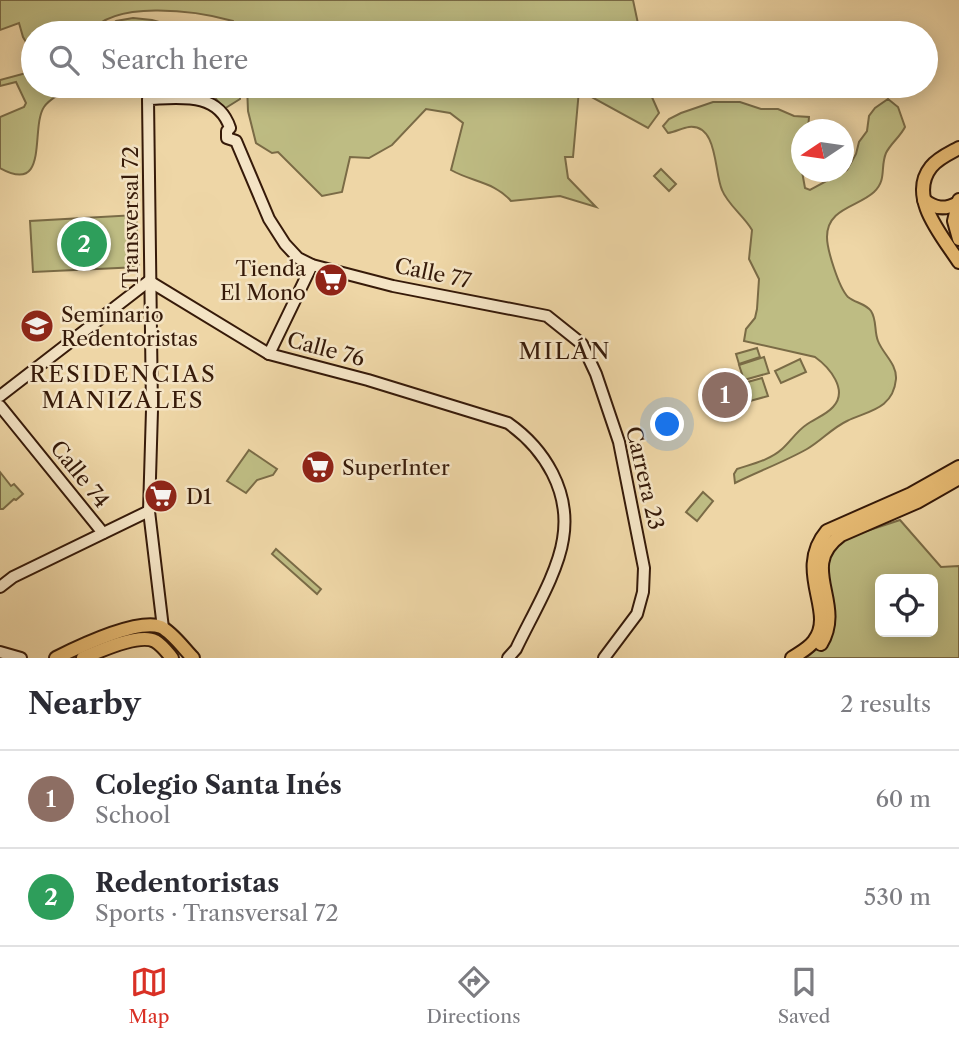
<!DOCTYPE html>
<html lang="en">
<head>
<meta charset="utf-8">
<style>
  :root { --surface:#fff; --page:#f7f7f7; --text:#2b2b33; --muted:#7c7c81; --line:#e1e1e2; --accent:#d93025 }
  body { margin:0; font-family:"Libre Caslon Text",serif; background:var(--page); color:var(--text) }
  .controls { position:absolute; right:21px; bottom:21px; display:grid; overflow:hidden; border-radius:10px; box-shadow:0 4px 18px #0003 }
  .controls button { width:63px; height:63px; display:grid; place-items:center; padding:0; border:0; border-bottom:2px solid var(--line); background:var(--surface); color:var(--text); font:35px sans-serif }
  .compass { position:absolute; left:791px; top:119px; width:63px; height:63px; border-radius:50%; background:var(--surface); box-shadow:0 4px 18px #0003; rotate:257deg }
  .you { position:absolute; left:668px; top:425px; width:24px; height:24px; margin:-18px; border:5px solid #fff; border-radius:50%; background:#1a73e8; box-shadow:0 0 0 10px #1a73e833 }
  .badge { display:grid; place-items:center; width:46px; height:46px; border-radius:50%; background:var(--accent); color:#fff; font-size:23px; font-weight:700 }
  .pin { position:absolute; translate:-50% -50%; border:4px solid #fff; box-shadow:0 2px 7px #0006 }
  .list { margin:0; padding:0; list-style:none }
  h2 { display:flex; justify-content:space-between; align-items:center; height:91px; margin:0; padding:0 28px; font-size:30px }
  h2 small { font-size:23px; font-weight:400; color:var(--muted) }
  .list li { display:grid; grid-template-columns:46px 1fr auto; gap:21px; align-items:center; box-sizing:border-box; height:98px; padding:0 28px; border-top:2px solid var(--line) }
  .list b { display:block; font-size:26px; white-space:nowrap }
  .list p { margin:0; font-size:23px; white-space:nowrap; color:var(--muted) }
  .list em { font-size:23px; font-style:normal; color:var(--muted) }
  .icon { flex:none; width:38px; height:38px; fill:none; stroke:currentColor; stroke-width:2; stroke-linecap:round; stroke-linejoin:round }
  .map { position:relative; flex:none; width:959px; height:658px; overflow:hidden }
  .search { position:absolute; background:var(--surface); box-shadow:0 4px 18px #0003; left:21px; right:21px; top:21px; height:77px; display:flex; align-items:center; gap:18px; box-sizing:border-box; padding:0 24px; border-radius:38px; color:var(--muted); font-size:26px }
  .sheet { height:287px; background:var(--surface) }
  nav { display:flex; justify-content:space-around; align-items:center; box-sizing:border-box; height:98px; border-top:2px solid var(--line); background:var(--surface); font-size:19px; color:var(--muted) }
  nav a { display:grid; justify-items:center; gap:4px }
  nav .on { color:var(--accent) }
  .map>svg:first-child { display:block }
  .green { fill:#bebc83; stroke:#7a6b46; stroke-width:2; fill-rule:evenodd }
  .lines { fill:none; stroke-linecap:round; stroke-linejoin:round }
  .secondary-casing { stroke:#361a09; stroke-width:14 }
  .primary-casing { stroke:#361a09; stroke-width:16 }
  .secondary { stroke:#f4e4c5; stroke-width:10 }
  .primary { stroke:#e7bb73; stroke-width:12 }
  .labels { text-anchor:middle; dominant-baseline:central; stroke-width:5; stroke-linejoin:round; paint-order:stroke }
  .street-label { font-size:21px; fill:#361a09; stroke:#f4e4c5 }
  .poi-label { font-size:21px; fill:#361a09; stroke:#f4e4c5; text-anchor:start }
  .neighbourhood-label { font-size:23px; letter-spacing:2px; fill:#361a09; stroke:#f4e4c5 }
</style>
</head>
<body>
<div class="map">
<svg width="959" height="658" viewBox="0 0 959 658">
  <rect width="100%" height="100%" fill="#eed6a6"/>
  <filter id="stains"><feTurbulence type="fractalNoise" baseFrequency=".00286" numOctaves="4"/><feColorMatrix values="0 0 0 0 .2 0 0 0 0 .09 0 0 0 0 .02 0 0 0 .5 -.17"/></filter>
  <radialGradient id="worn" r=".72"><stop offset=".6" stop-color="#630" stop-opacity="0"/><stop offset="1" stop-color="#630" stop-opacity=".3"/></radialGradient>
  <g class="green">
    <path d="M0,0h633l7,33h-403l-4,-12c-39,-11 -120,-21 -143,12h-57v53h27l1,7c-6,4 -13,8 -17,14 -14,21 6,89 -44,61v-51l24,-10 2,-4 -10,-21 -16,4v-6l30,-8 -1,-25 -6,-10 -4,-14 -19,7z"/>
    <polygon points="133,18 152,20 198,33 104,33 116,21"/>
    <polygon points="200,86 240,86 240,99 224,109 213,95"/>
    <path d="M247,86h400l12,27 -11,15 -69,-38 -6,67h-8l3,21 28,29 -36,-11 -49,5c-16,-19 -39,-19 -60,-31l12,-47 -13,-10 -24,-4 -34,36 -23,13 -19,-1 -8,35 -20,4 -44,-44 -6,1 -16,-10 -8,-32z"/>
    <path d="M888,99l10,8 7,20c-5,10 -14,16 -19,26 -6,14 1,27 -12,39 -16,15 -47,16 -47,45 0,13 12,51 21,60 7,6 17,6 23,14 6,9 3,20 7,30 5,13 19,23 18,38 -3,31 -29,32 -49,42 -15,7 -26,20 -40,28 -23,13 -48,22 -72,34l-1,-9 3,-5c15,-5 33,-9 45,-20 8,-7 15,-18 24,-24 8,-6 20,-10 27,-18 16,-17 -4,-40 -18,-50l-71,-16 2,-12 9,-11 2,-9 2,-30 -10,-20 3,-29c-8,-14 -24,-25 -30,-40 -8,-18 -4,-66 -33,-63 -7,1 -14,5 -21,6l-5,-7 6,-7 12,-6 32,-11h27l21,7h17l16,7 15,1 -1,12 -6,1 -3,25 6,33 5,2 37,-20 9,-16 3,-12 8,-11 2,-15 6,-8z"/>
    <polygon points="661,169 676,184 669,191 654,176"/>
    <polygon points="136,215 139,267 33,272 30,221"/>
    <polygon points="757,348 760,357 739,364 736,354"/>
    <polygon points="764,357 769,373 744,380 739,365"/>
    <polygon points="800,359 806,372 781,383 775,371"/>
    <polygon points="762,378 768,396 750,401 744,383"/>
    <polygon points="249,450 277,469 273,475 257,480 246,493 227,481"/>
    <polygon points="0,472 11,486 14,484 23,494 16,500 14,499 3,509 0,509"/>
    <polygon points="703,492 713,501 697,521 686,512"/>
    <path d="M900,520l41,47 18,-1v92h-153l14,-12 2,-70 8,-33zM880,579h53v53h-53z"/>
    <polygon points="276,549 321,589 317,594 272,554"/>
  </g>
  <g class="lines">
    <defs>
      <g id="secondary">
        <polyline points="269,354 312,265"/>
        <path d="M0,396l149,-115 120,73 99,26 140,43c37,26 63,69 55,116 -5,34 -32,78 -47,110l-8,9"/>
        <polyline points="0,406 103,533"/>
        <polyline points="0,587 13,577 149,511"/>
        <path d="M163,628l-14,-117 3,-101 -4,-311c31,-1 70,-8 82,29l-3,3v7l9,3 33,78 16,25 13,14 14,7 81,21 154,30 35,28 14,30 23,68 25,126 -1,24 -6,22 -33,44"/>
        <polyline points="0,652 21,658"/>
      </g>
      <g id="primary">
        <path d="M959,148c-9,5 -21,10 -28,19 -24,30 12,70 28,95"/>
        <path d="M924,200c11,9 21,10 34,3"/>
        <polyline points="959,200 954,221 959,239"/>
        <path d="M821,644c25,-42 -24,-77 20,-109l76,-33 42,-24"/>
        <path d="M56,658c22,-11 82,-40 105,-31 12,6 23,22 32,31"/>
        <path d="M83,658c16,-7 56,-25 72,-17 7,4 12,11 17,17"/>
        <path d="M792,658c7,-5 16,-9 22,-17 23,-29 -21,-70 13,-110l84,-37 48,-27"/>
      </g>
    </defs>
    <use href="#secondary" class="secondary-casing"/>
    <use href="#primary" class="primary-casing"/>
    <use href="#secondary" class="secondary"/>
    <use href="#primary" class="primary"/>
  </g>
  <defs>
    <symbol id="supermarket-disc" viewBox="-11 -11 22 22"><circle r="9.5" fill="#8f2418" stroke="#f4e4c5"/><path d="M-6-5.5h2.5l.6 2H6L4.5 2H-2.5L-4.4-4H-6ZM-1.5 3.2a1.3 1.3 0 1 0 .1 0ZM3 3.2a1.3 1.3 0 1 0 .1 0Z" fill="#fff"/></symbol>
    <symbol id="school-disc" viewBox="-11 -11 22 22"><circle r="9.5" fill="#8f2418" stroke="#f4e4c5"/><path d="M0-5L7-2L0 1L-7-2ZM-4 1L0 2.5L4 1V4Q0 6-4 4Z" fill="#fff"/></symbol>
  </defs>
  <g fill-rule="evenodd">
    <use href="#supermarket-disc" x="312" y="261" width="38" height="38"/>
    <use href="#school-disc" x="18" y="307" width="38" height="38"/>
    <use href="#supermarket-disc" x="299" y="448" width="38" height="38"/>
    <use href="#supermarket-disc" x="142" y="477" width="38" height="38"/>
  </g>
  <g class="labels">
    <g class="street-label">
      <text transform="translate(130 217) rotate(-90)">Transversal 72</text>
      <text transform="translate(433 273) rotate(12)">Calle 77</text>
      <text transform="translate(326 349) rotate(15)">Calle 76</text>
      <text transform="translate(80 474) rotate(51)">Calle 74</text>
      <text transform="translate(645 478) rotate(77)">Carrera 23</text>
    </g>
    <g class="poi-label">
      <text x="306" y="268" text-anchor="end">Tienda<tspan x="306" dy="24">El Mono</tspan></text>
      <text x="61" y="314">Seminario<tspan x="61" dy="24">Redentoristas</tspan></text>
      <text x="342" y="467">SuperInter</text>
      <text x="186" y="496">D1</text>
    </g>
    <g class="neighbourhood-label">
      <text x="565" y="351">MILÁN</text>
      <text x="123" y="374">RESIDENCIAS<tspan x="123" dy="26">MANIZALES</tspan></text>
    </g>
  </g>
  <rect width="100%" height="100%" filter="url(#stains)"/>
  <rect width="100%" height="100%" fill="url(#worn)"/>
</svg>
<div class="controls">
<button><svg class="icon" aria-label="locate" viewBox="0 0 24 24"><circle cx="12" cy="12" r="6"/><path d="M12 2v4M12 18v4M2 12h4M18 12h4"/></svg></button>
</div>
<svg class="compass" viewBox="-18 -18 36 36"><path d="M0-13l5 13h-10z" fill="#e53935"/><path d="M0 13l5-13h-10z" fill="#7c7c81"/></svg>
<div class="you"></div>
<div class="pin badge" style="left:725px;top:395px;background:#8d6e63">1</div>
<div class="pin badge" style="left:84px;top:244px;background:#2e9e5b">2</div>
<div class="search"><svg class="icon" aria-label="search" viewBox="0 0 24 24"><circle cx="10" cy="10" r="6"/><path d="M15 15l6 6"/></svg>Search here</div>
</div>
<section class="sheet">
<h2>Nearby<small>2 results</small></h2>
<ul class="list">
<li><span class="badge" style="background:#8d6e63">1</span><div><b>Colegio Santa Inés</b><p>School</p></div><em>60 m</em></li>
<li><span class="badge" style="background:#2e9e5b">2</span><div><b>Redentoristas</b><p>Sports · Transversal 72</p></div><em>530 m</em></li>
</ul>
</section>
<nav>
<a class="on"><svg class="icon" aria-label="map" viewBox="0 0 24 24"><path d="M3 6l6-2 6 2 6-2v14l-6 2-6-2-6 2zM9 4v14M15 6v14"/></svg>Map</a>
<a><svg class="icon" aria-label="directions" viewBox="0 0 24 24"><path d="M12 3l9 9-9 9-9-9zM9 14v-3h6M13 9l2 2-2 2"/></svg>Directions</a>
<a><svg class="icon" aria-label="saved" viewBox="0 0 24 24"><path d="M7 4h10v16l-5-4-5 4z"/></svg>Saved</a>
</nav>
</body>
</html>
